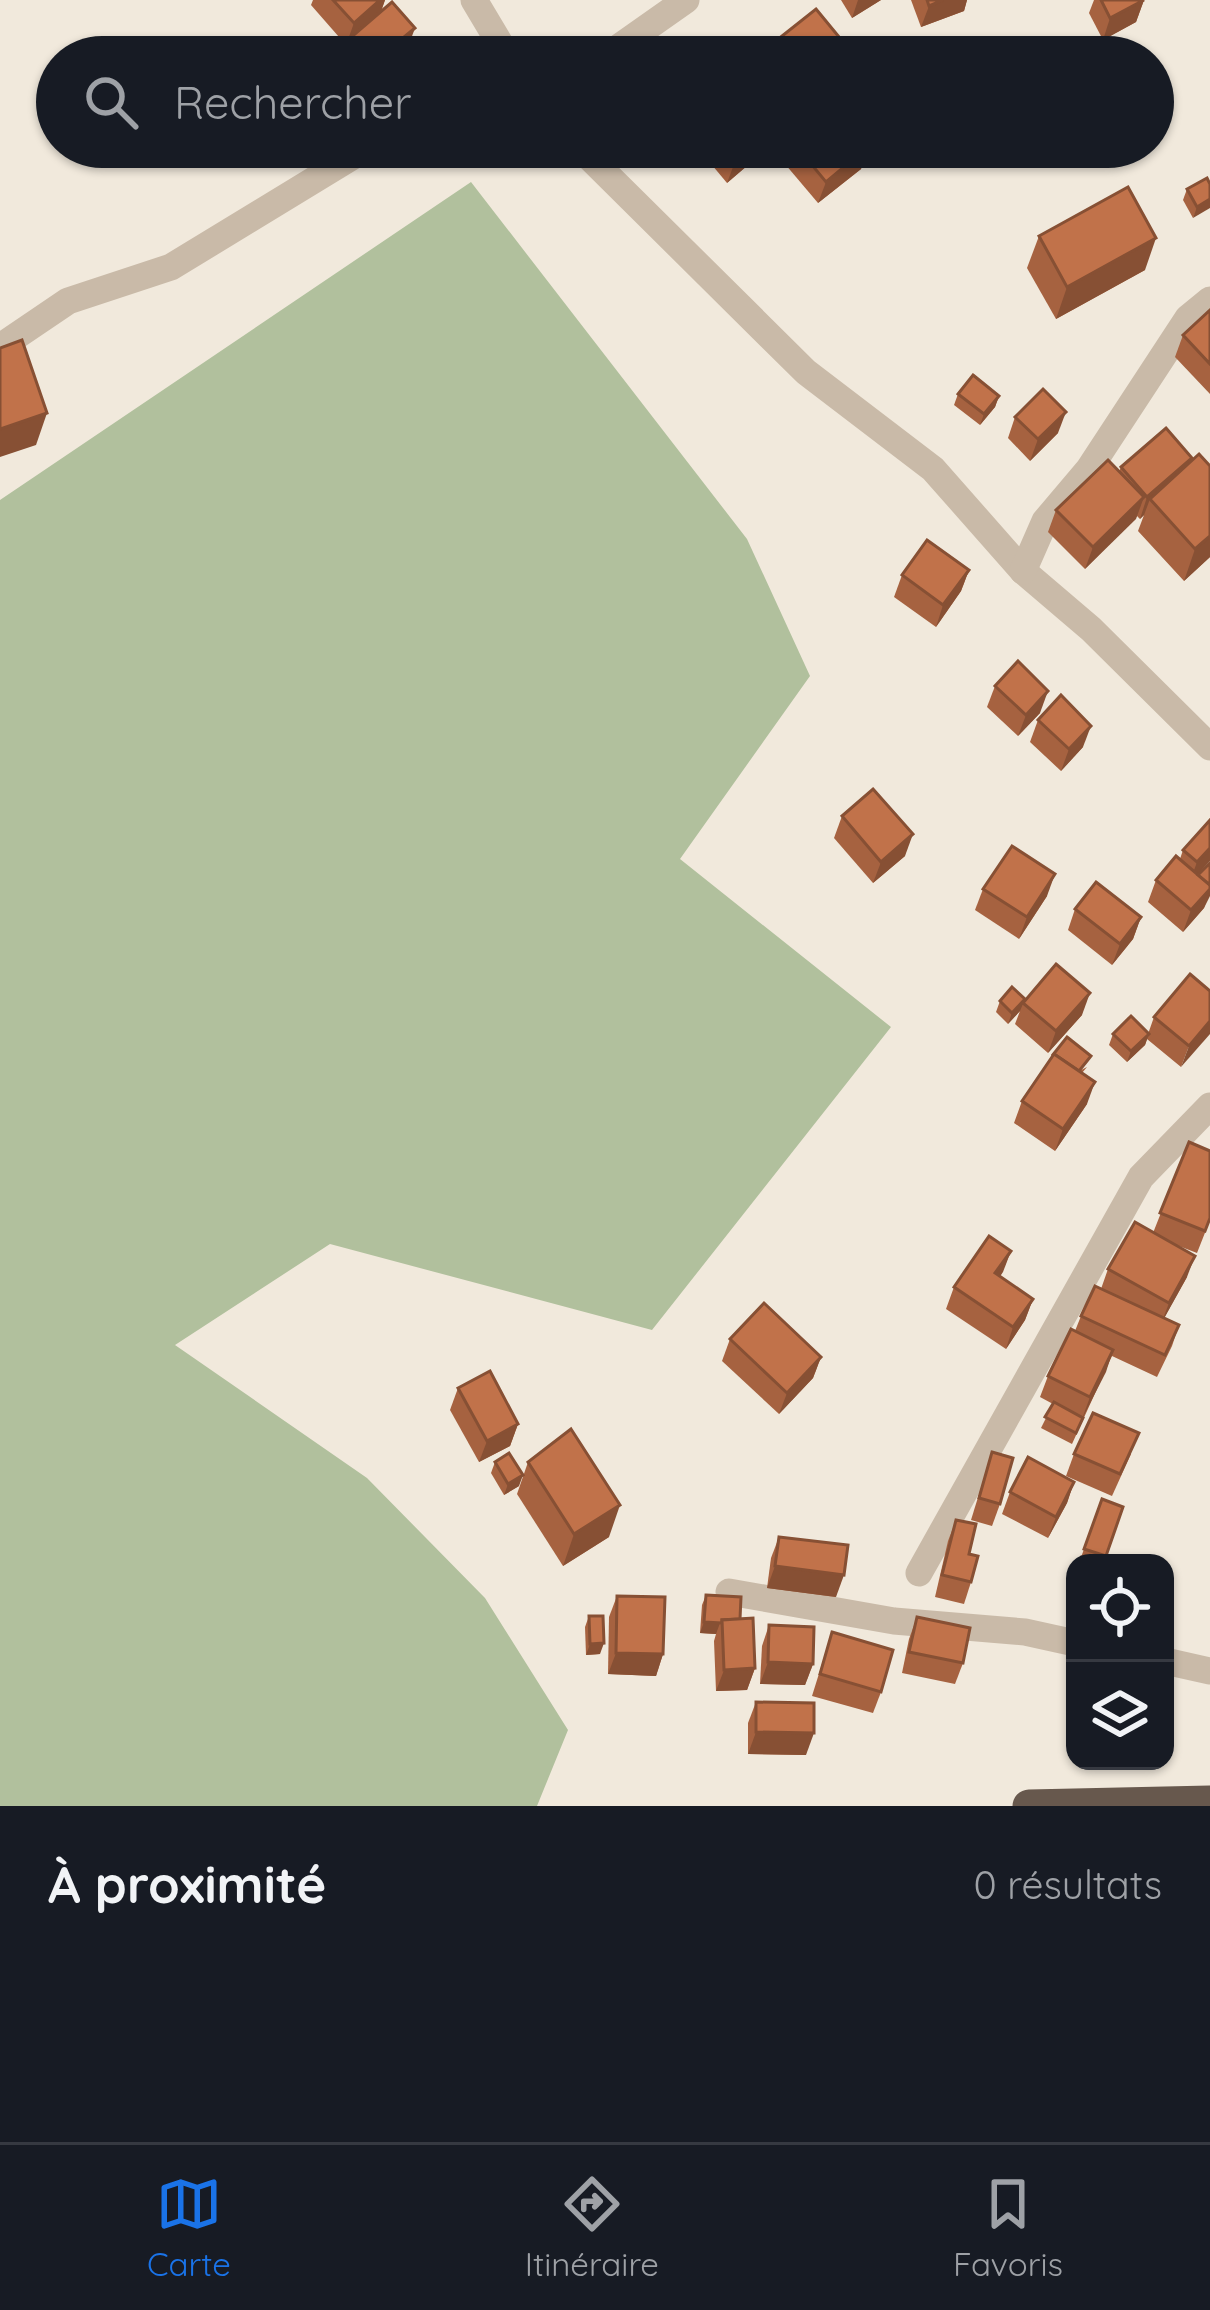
<!DOCTYPE html>
<html lang="fr">
<head>
<meta charset="utf-8">
<style>
  :root { --surface:#171b24; --page:#20242c; --text:#f1f3f6; --muted:#9ea1a6; --line:#363941; --accent:#1a73e8 }
  body { margin:0; font-family:Quicksand,sans-serif; background:var(--page); color:var(--text) }
  .controls { position:absolute; right:36px; bottom:36px; display:grid; overflow:hidden; border-radius:24px; box-shadow:0 3px 9px #0004 }
  .controls button { width:108px; height:108px; display:grid; place-items:center; padding:0; border:0; border-bottom:3px solid var(--line); background:var(--surface); color:var(--text); font:60px sans-serif }
  .list { margin:0; padding:0; list-style:none }
  h2 { display:flex; justify-content:space-between; align-items:center; height:156px; margin:0; padding:0 48px; font-size:51px }
  h2 small { font-size:39px; font-weight:400; color:var(--muted) }
  .icon { flex:none; width:66px; height:66px; fill:none; stroke:currentColor; stroke-width:2; stroke-linecap:round; stroke-linejoin:round }
  .map { position:relative; flex:none; width:1210px; height:1806px; overflow:hidden }
  .search { position:absolute; background:var(--surface); box-shadow:0 3px 9px #0004; left:36px; right:36px; top:36px; height:132px; display:flex; align-items:center; gap:30px; box-sizing:border-box; padding:0 42px; border-radius:66px; color:var(--muted); font-size:45px }
  .sheet { height:336px; background:var(--surface) }
  nav { display:flex; justify-content:space-around; align-items:center; box-sizing:border-box; height:168px; border-top:3px solid var(--line); background:var(--surface); font-size:33px; color:var(--muted) }
  nav a { display:grid; justify-items:center; gap:6px }
  nav .on { color:var(--accent) }
  .map>svg:first-child { display:block }
  .green { fill:#b1c09d }
  .lines { fill:none; stroke-linecap:round; stroke-linejoin:round }
  .minor { stroke:#c9baa8; stroke-width:27 }
  .trunk { stroke:#67584d; stroke-width:33 }
  .wall { fill:#a66240 }
  .shaded-wall { fill:#875034 }
  .building { fill:#c1724a; stroke:#875034; stroke-width:3 }
</style>
</head>
<body>
<div class="map">
<svg width="1210" height="1806" viewBox="0 0 1210 1806">
  <rect width="100%" height="100%" fill="#f1e9dc"/>
  <polygon class="green" points="471,182 747,539 810,676 680,859 891,1027 652,1330 330,1244 175,1345 367,1478 485,1598 568,1730 537,1806 0,1806 0,500"/>
  <g class="lines">
    <g class="minor">
      <polyline points="474,0 508,57"/>
      <polyline points="605,57 686,0"/>
      <polyline points="579,147 806,372 933,469 1023,571 1091,629 1210,747"/>
      <polyline points="0,347 68,301 171,267 368,147"/>
      <polyline points="1023,571 1045,521 1089,469 1188,318 1210,300"/>
      <polyline points="919,1573 1141,1177 1210,1106"/>
      <polyline points="729,1592 894,1621 1025,1632 1075,1643"/>
      <polyline points="1165,1661 1210,1671"/>
    </g>
    <polyline class="trunk" points="1029,1806 1210,1802"/>
  </g>
  <g class="wall">
    <polygon points="313,0 385,0 381,12 407,50 398,57 342,57 347,44 346,45 311,5"/>
    <polygon points="841,0 881,0 852,18"/>
    <polygon points="911,0 967,0 964,11 921,27"/>
    <polygon points="1094,0 1144,0 1136,22 1103,40 1089,13"/>
    <polygon points="777,40 844,43 839,57 771,57"/>
    <polygon points="697,147 769,147 727,183"/>
    <polygon points="776,147 868,147 861,169 818,203 774,151"/>
    <polygon points="1210,184 1193,218 1183,200 1187,189"/>
    <polygon points="1039,236 1145,270 1056,319 1027,268"/>
    <polygon points="1210,310 1210,394 1175,357 1183,335"/>
    <polygon points="958,394 999,396 995,407 980,425 954,405"/>
    <polygon points="1015,417 1058,433 1030,461 1008,438"/>
    <polygon points="1121,467 1210,557 1184,581 1138,531 1144,515 1140,519 1137,516 1085,569 1048,532 1056,510 1119,472"/>
    <polygon points="969,570 961,591 936,627 894,597 902,575"/>
    <polygon points="995,686 1040,713 1018,736 987,707"/>
    <polygon points="1038,720 1083,747 1061,771 1030,742"/>
    <polygon points="842,816 905,856 873,883 834,838"/>
    <polygon points="1210,820 1198,874 1207,899 1204,908 1183,932 1148,902 1156,880 1180,859 1183,850"/>
    <polygon points="983,889 1047,896 1019,939 975,910"/>
    <polygon points="1075,909 1141,917 1133,939 1112,965 1068,930"/>
    <polygon points="1210,991 1181,1067 1147,1039 1145,1045 1127,1062 1109,1045 1113,1034 1148,1034 1154,1017"/>
    <polygon points="1025,999 1082,1015 1048,1053 1015,1024 1020,1011 1008,1024 996,1012 1000,1001"/>
    <polygon points="1087,1067 1082,1073 1087,1104 1055,1151 1014,1123 1022,1101"/>
    <polygon points="1189,1142 1210,1220 1197,1253 1171,1243 1187,1277 1164,1318 1179,1325 1172,1346 1157,1377 1112,1356 1072,1444 1041,1428 1053,1404 1040,1397 1048,1376 1075,1331 1081,1316 1101,1289 1108,1269 1153,1233"/>
    <polygon points="1011,1251 1000,1277 1033,1299 1025,1320 1006,1349 946,1309 954,1287"/>
    <polygon points="730,1339 821,1357 813,1378 779,1414 722,1361"/>
    <polygon points="458,1388 518,1424 510,1446 479,1462 450,1410"/>
    <polygon points="992,1452 1000,1504 992,1526 971,1520"/>
    <polygon points="1074,1454 1131,1454 1112,1496 1066,1476"/>
    <polygon points="495,1462 519,1486 504,1495 491,1473"/>
    <polygon points="528,1462 609,1537 563,1566 517,1494"/>
    <polygon points="1074,1482 1067,1503 1048,1538 1002,1514 1010,1492"/>
    <polygon points="1102,1499 1123,1507 1105,1559 1132,1563 1079,1563"/>
    <polygon points="956,1520 971,1582 964,1604 935,1597 948,1541"/>
    <polygon points="779,1537 836,1597 767,1588 771,1558"/>
    <polygon points="1075,1578 1075,1620 1072,1620"/>
    <polygon points="706,1595 740,1619 755,1668 747,1690 716,1691 714,1641 716,1634 700,1633 702,1605"/>
    <polygon points="617,1596 663,1654 656,1676 608,1674 609,1617"/>
    <polygon points="589,1616 600,1654 586,1655 585,1627"/>
    <polygon points="917,1617 963,1663 955,1684 902,1673 909,1639"/>
    <polygon points="769,1625 813,1664 805,1685 760,1684 762,1646"/>
    <polygon points="832,1632 881,1692 873,1713 812,1696"/>
    <polygon points="756,1702 806,1755 748,1754 748,1723"/>
  </g>
  <g class="shaded-wall">
    <polygon points="380,0 385,0 379,16 349,39 346,45 354,23"/>
    <polygon points="858,0 881,0 852,18"/>
    <polygon points="943,0 967,0 964,11 921,27 929,6"/>
    <polygon points="1144,0 1136,22 1103,40 1110,18"/>
    <polygon points="415,28 407,50 398,57 380,57"/>
    <polygon points="844,43 839,57 826,57"/>
    <polygon points="744,147 769,147 727,183 739,151"/>
    <polygon points="868,147 861,169 818,203 826,182"/>
    <polygon points="1210,199 1210,208 1193,218 1197,207"/>
    <polygon points="1156,238 1145,270 1056,319 1067,287"/>
    <polygon points="999,396 995,407 980,425 984,414"/>
    <polygon points="1066,412 1058,433 1030,461 1038,439"/>
    <polygon points="47,413 36,445 0,457 0,429"/>
    <polygon points="1192,458 1155,505 1150,499 1144,515 1140,519 1147,497"/>
    <polygon points="1144,497 1136,519 1085,569 1093,547"/>
    <polygon points="1210,536 1210,557 1184,581 1195,549"/>
    <polygon points="969,570 961,591 936,627 943,605"/>
    <polygon points="1048,691 1040,713 1018,736 1026,715"/>
    <polygon points="1091,726 1083,747 1061,771 1069,749"/>
    <polygon points="913,834 905,856 873,883 881,862"/>
    <polygon points="1210,848 1210,861 1189,884 1197,862"/>
    <polygon points="1055,874 1047,896 1019,939 1027,917"/>
    <polygon points="1210,889 1210,896 1204,908 1183,932 1191,910"/>
    <polygon points="1141,917 1133,939 1112,965 1120,944"/>
    <polygon points="1090,993 1082,1015 1048,1053 1056,1031"/>
    <polygon points="1025,999 1020,1011 1008,1024 1012,1013"/>
    <polygon points="1210,1021 1210,1034 1181,1067 1189,1046"/>
    <polygon points="1149,1034 1145,1045 1127,1062 1131,1051"/>
    <polygon points="1095,1082 1087,1104 1055,1151 1063,1129"/>
    <polygon points="1011,1251 1003,1272 987,1295 995,1273"/>
    <polygon points="1195,1256 1187,1277 1161,1324 1169,1303"/>
    <polygon points="1033,1299 1025,1320 1006,1349 1013,1327"/>
    <polygon points="1113,1350 1106,1372 1082,1419 1090,1397"/>
    <polygon points="821,1357 813,1378 779,1414 787,1393"/>
    <polygon points="518,1424 510,1446 479,1462 487,1441"/>
    <polygon points="523,1475 519,1486 504,1495 508,1484"/>
    <polygon points="1074,1482 1067,1503 1048,1538 1056,1517"/>
    <polygon points="620,1505 609,1537 563,1566 574,1534"/>
    <polygon points="775,1566 844,1575 836,1597 767,1588"/>
    <polygon points="704,1622 720,1623 716,1634 700,1633"/>
    <polygon points="604,1643 600,1654 586,1655 590,1644"/>
    <polygon points="616,1653 663,1654 656,1676 608,1674"/>
    <polygon points="768,1662 813,1664 805,1685 760,1684"/>
    <polygon points="755,1668 747,1690 716,1691 724,1670"/>
    <polygon points="756,1732 814,1733 806,1755 748,1754"/>
  </g>
  <g class="building">
    <polygon points="333,0 380,0 354,23"/>
    <polygon points="927,0 943,0 929,6"/>
    <polygon points="1101,0 1144,0 1110,18"/>
    <polygon points="392,2 415,28 380,57 365,57 349,39"/>
    <polygon points="816,9 844,43 826,57 791,57 777,40"/>
    <polygon points="312,39 329,57 295,57 293,56"/>
    <polygon points="742,47 752,57 731,57"/>
    <polygon points="797,147 868,147 826,182"/>
    <polygon points="1207,178 1210,184 1210,199 1197,207 1187,189"/>
    <polygon points="1128,187 1156,238 1067,287 1039,236"/>
    <polygon points="1210,310 1210,364 1183,335"/>
    <polygon points="22,340 47,413 0,429 0,348"/>
    <polygon points="973,375 999,396 984,414 958,394"/>
    <polygon points="1043,389 1066,412 1038,439 1015,417"/>
    <polygon points="1166,428 1192,458 1147,497 1121,467"/>
    <polygon points="1199,454 1210,466 1210,536 1195,549 1150,499"/>
    <polygon points="1108,460 1144,497 1093,547 1056,510"/>
    <polygon points="927,540 969,570 943,605 902,575"/>
    <polygon points="1018,661 1048,691 1026,715 995,686"/>
    <polygon points="1061,695 1091,726 1069,749 1038,720"/>
    <polygon points="873,789 913,834 881,862 842,816"/>
    <polygon points="1210,820 1210,848 1197,862 1183,850"/>
    <polygon points="1012,846 1055,874 1027,917 983,889"/>
    <polygon points="1176,856 1210,885 1210,889 1191,910 1156,880"/>
    <polygon points="1210,863 1210,885 1198,875"/>
    <polygon points="1096,882 1141,917 1120,944 1075,909"/>
    <polygon points="1056,964 1090,993 1056,1031 1023,1003"/>
    <polygon points="1190,974 1210,991 1210,1021 1189,1046 1154,1017"/>
    <polygon points="1012,987 1025,999 1012,1013 1000,1001"/>
    <polygon points="1131,1016 1149,1034 1131,1051 1113,1034"/>
    <polygon points="1067,1037 1091,1056 1079,1071 1054,1054 1052,1056"/>
    <polygon points="1054,1054 1095,1082 1063,1129 1022,1101"/>
    <polygon points="1189,1142 1210,1151 1210,1218 1205,1231 1160,1213"/>
    <polygon points="1135,1222 1195,1256 1169,1303 1108,1269"/>
    <polygon points="989,1236 1011,1251 995,1273 1033,1299 1013,1327 954,1287"/>
    <polygon points="1095,1286 1179,1325 1165,1355 1081,1316"/>
    <polygon points="764,1303 821,1357 787,1393 730,1339"/>
    <polygon points="1071,1329 1113,1350 1090,1397 1048,1376"/>
    <polygon points="490,1371 518,1424 487,1441 458,1388"/>
    <polygon points="1054,1402 1083,1418 1076,1433 1045,1417"/>
    <polygon points="1093,1413 1139,1433 1120,1474 1074,1454"/>
    <polygon points="571,1429 620,1505 574,1534 528,1462"/>
    <polygon points="992,1452 1013,1458 1000,1504 979,1498"/>
    <polygon points="509,1453 523,1475 508,1484 495,1462"/>
    <polygon points="1028,1457 1074,1482 1056,1517 1010,1492"/>
    <polygon points="1102,1499 1123,1507 1106,1556 1084,1549"/>
    <polygon points="956,1520 976,1524 969,1554 978,1556 971,1582 942,1575"/>
    <polygon points="779,1537 848,1545 844,1575 775,1566"/>
    <polygon points="1082,1557 1132,1561 1132,1563 1082,1563"/>
    <polygon points="706,1595 741,1597 740,1619 722,1620 722,1623 704,1622"/>
    <polygon points="617,1596 665,1597 663,1654 616,1653"/>
    <polygon points="589,1616 603,1616 604,1643 590,1644"/>
    <polygon points="917,1617 970,1628 963,1663 909,1652"/>
    <polygon points="753,1618 755,1668 724,1670 722,1620"/>
    <polygon points="769,1625 814,1627 813,1664 768,1662"/>
    <polygon points="832,1632 893,1650 881,1692 820,1674"/>
    <polygon points="756,1702 814,1703 814,1733 756,1732"/>
  </g>
</svg>
<div class="controls">
<button><svg class="icon" aria-label="locate" viewBox="0 0 24 24"><circle cx="12" cy="12" r="6"/><path d="M12 2v4M12 18v4M2 12h4M18 12h4"/></svg></button>
<button><svg class="icon" aria-label="layers" viewBox="0 0 24 24"><path d="M12 4l9 5-9 5-9-5zM3 14l9 5 9-5"/></svg></button>
</div>
<div class="search"><svg class="icon" aria-label="search" viewBox="0 0 24 24"><circle cx="10" cy="10" r="6"/><path d="M15 15l6 6"/></svg>Rechercher</div>
</div>
<section class="sheet">
<h2>À proximité<small>0 résultats</small></h2>
<ul class="list">
</ul>
</section>
<nav>
<a class="on"><svg class="icon" aria-label="map" viewBox="0 0 24 24"><path d="M3 6l6-2 6 2 6-2v14l-6 2-6-2-6 2zM9 4v14M15 6v14"/></svg>Carte</a>
<a><svg class="icon" aria-label="directions" viewBox="0 0 24 24"><path d="M12 3l9 9-9 9-9-9zM9 14v-3h6M13 9l2 2-2 2"/></svg>Itinéraire</a>
<a><svg class="icon" aria-label="saved" viewBox="0 0 24 24"><path d="M7 4h10v16l-5-4-5 4z"/></svg>Favoris</a>
</nav>
</body>
</html>
